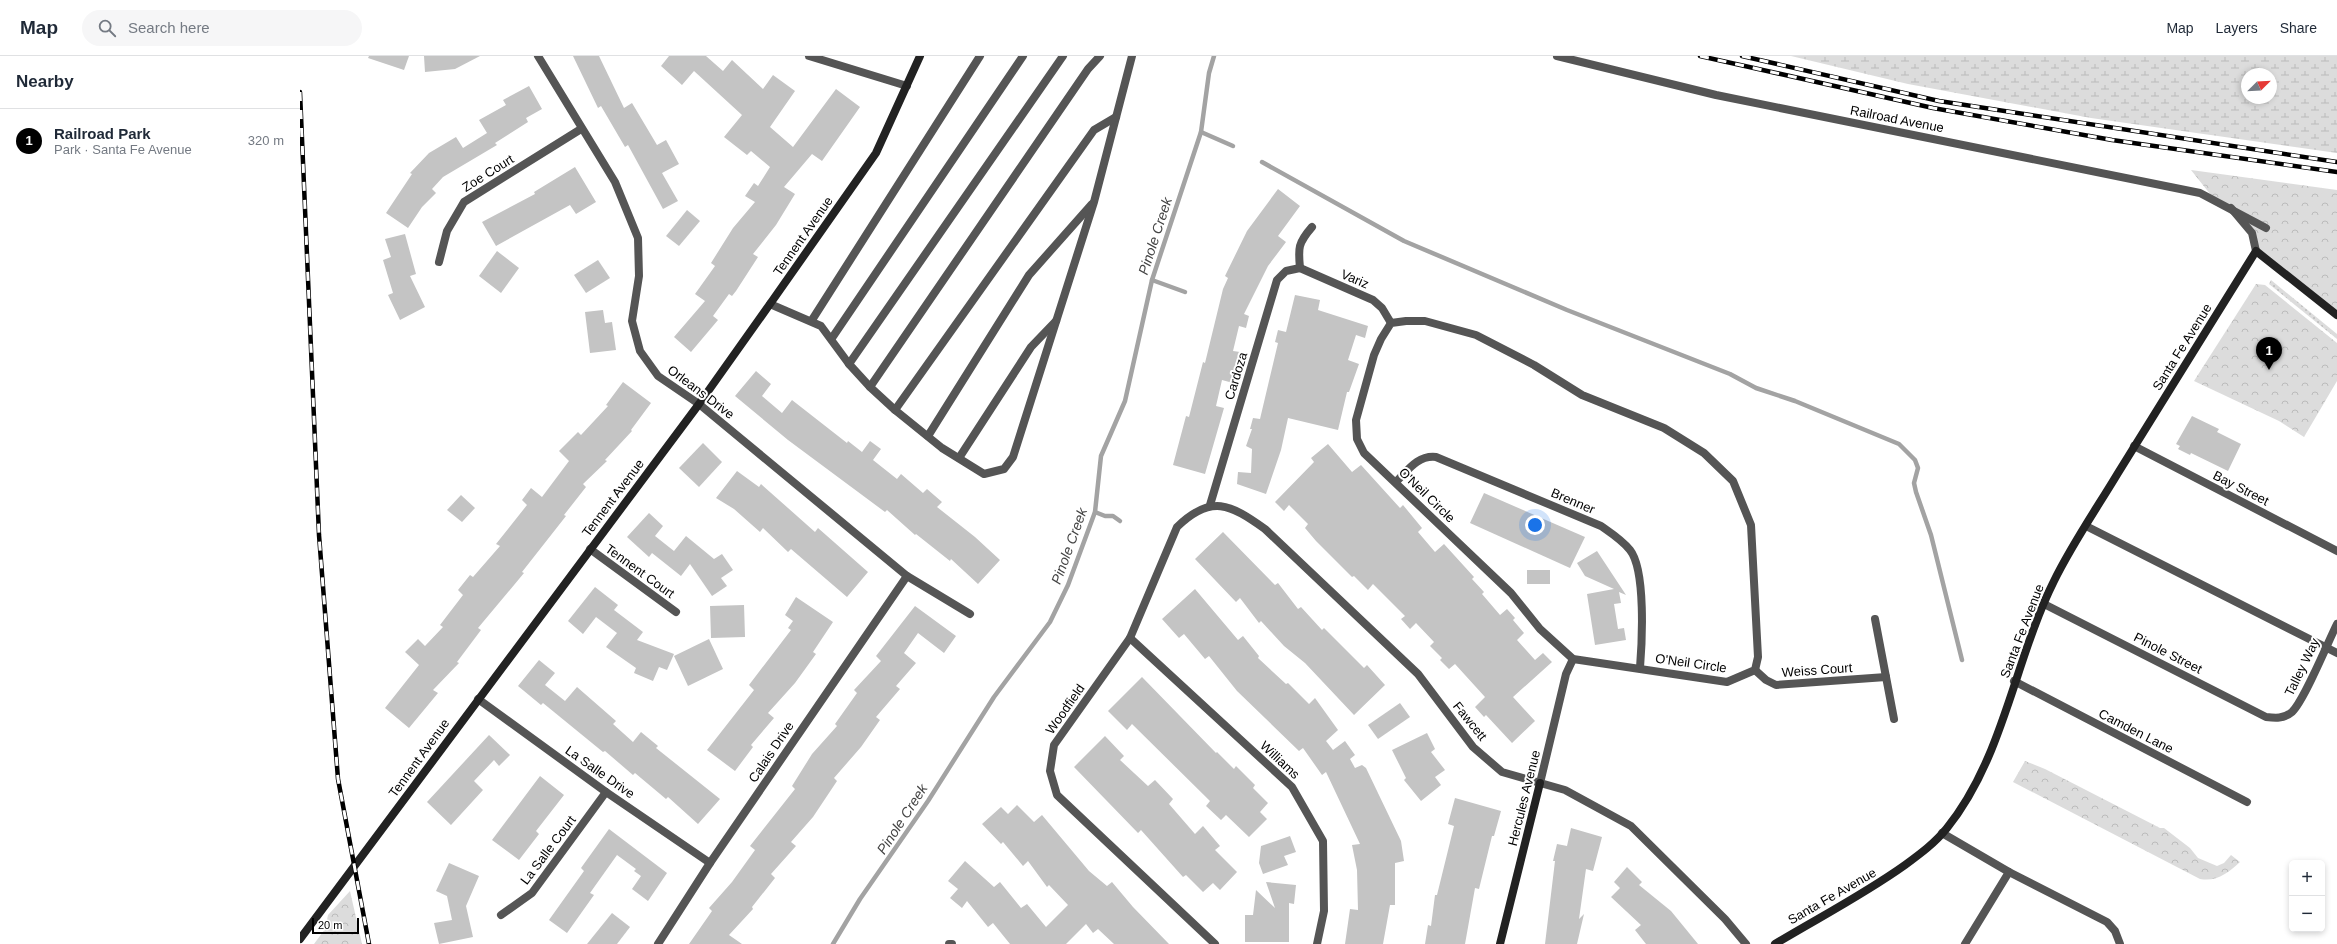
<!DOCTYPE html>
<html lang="en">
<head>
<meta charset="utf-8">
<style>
  :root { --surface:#fff; --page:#f6f6f7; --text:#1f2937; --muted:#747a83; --line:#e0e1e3; --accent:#000 }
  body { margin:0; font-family:Arial,sans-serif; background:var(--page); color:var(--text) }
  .controls { position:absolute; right:12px; bottom:12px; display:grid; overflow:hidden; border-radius:6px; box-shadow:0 2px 6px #0003 }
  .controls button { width:36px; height:36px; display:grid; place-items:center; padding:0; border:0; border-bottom:1px solid var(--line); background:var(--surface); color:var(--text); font:20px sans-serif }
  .compass { position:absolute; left:1941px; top:12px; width:36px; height:36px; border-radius:50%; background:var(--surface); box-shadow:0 2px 6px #0003; rotate:66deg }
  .scale { position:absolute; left:12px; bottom:10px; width:47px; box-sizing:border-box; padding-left:4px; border:2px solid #000; border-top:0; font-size:11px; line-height:14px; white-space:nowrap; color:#000; -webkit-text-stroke:3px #fff; paint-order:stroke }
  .you { position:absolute; left:1235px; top:469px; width:14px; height:14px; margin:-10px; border:3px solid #fff; border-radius:50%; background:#1a73e8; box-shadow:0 0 0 6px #1a73e833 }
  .badge { display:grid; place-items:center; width:26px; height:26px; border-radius:50%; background:var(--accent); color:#fff; font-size:13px; font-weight:700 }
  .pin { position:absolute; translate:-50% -33px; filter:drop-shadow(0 1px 2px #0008) }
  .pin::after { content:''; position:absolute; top:21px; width:14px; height:12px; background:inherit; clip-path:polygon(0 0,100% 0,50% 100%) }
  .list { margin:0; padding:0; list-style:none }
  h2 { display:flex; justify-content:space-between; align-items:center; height:52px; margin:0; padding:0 16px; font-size:17px }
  h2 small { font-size:13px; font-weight:400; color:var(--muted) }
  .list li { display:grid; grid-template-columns:26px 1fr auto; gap:12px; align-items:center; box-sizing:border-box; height:64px; padding:0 16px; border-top:1px solid var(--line) }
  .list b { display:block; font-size:15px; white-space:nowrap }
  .list p { margin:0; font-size:13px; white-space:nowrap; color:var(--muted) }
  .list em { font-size:13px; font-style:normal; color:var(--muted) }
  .icon { flex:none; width:22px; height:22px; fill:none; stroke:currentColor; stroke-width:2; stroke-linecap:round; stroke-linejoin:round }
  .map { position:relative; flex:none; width:2037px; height:888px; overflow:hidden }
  header { display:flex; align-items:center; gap:24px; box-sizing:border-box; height:56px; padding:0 20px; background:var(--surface); border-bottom:1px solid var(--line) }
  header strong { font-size:19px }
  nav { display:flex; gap:22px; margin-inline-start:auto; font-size:14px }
  .search { width:280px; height:36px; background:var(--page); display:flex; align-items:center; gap:10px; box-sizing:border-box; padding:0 14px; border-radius:22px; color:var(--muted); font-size:15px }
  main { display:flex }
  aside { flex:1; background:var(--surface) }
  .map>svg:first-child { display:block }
  .grass { fill:url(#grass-dots) }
  .forest { fill:url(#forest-crowns) }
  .wetland { fill:url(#wetland-marsh); fill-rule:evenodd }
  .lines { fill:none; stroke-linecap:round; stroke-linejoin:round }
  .stream { stroke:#a3a3a3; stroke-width:4.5 }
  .building { fill:#c4c4c4 }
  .lane { stroke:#555; stroke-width:8 }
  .street { stroke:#555; stroke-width:8 }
  .secondary { stroke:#222; stroke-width:8 }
  .rail-casing { stroke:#000; stroke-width:4.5 }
  .rail { stroke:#fff; stroke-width:3; stroke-dasharray:9; stroke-linecap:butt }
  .labels { text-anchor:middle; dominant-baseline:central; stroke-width:4; stroke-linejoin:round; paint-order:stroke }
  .street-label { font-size:13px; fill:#000; stroke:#fff }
  .water-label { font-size:14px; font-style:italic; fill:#444; stroke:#fff }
</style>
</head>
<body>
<header>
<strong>Map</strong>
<div class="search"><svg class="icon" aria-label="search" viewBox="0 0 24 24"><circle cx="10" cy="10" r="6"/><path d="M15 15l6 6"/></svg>Search here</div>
<nav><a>Map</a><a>Layers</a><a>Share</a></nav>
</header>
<main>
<aside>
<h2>Nearby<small></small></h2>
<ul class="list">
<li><span class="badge">1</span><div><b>Railroad Park</b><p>Park · Santa Fe Avenue</p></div><em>320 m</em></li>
</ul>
</aside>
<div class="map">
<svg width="2037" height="888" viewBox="0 0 2037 888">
  <defs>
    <pattern id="grass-dots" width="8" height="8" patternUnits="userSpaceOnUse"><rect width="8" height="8" fill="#dcdcdc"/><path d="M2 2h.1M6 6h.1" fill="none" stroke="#bbb" stroke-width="1.8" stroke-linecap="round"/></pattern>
    <pattern id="forest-crowns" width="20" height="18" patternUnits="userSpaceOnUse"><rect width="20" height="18" fill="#dcdcdc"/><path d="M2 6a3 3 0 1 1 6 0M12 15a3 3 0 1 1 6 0" fill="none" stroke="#bbb"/></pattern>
    <pattern id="wetland-marsh" width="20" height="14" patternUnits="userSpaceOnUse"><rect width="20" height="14" fill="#dcdcdc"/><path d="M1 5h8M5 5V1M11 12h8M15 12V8" fill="none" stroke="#bbb"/></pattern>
  </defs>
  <rect width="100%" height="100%" fill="#fff"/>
  <polygon class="grass" points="1971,224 2037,278 2037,283 1969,228"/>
  <g class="forest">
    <polygon points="1891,114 2037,134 2037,259 1956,195 1952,177 1914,143"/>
    <polygon points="1956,228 1965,229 2037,287 2037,325 2004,381 1979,365 1894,325"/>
    <path d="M1725,705l20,8 115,59h4l26,20 8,10 19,8 7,-3 7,-8 9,7c-12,11 -23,20 -40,17l-187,-97z"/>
    <polygon points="50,835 62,888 14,888 25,873 28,859"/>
  </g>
  <path class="wetland" d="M1491,0h546v97l-246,-35 -183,-34zM1947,18h24v24h-24z"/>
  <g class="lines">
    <g class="stream">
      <polyline points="901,76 933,90"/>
      <polyline points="962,106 1104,185 1267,254 1430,318 1456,332 1495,345 1599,388 1615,404 1618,412 1614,427 1616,436 1631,479 1662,604"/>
      <polyline points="852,224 885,236"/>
      <polyline points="795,456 805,460 813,460 820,465"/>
      <polyline points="533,888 560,843 628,745 694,641 750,566 768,529 795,456 801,400 825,345 852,224 901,76 909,17 914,0"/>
    </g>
  </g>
  <g class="building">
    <polygon points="69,0 109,0 104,14 68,2"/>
    <polygon points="124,0 180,0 155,13 125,16"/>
    <polygon points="273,0 299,0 324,52 332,47 357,89 366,84 379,108 362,117 378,145 363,153 328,89 325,91 301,50 298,52"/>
    <polygon points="369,0 406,0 423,15 432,4 463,33 473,19 495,35 470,71 493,91 536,33 560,51 522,105 512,98 484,131 495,138 476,169 453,198 458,201 436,235 432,240 429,238 413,260 418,264 391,296 374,281 405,245 395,238 415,210 411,207 433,172 455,146 445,140 454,127 458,130 470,111 451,95 447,99 424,81 442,59 394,15 382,29 361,10"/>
    <polygon points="229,30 242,53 226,62 228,66 195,87 197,89 143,121 132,133 136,137 122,151 108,172 86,157 112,118 110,117 129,97 156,81 163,92 187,77 179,64 206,49 203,44"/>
    <polygon points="275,111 296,146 276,158 270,149 196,190 182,166 235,138 234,136"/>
    <polygon points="978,133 1000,150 978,180 986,186 968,210 944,258 949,260 946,272 939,270 933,295 940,296 936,315 933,327 922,324 916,350 924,352 905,418 873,409 886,360 889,361 903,306 905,307 923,233 928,222 925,220 947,175"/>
    <polygon points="387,154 400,165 379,190 366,180"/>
    <polygon points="105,178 116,218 110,220 125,251 100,264 88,239 93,237 83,204 91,201 85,183"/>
    <polygon points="197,195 219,212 201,237 179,220"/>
    <polygon points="298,204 310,222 286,237 274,219"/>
    <polygon points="995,239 1020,244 1018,254 1068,270 1065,282 1056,279 1048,304 1059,308 1049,336 1047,336 1038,374 988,362 981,394 966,438 937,428 938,416 951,417 952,393 946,390 952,373 950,373 953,362 960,363 978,287 975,286 978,274 986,276"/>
    <polygon points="303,254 305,267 312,266 316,294 290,297 285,256"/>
    <polygon points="456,315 471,328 462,340 482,357 492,344 547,387 548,385 562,396 570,385 581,393 573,404 597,423 601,418 623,437 627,433 642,446 637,451 675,481 700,504 678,528 651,503 650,505 616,478 615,479 587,454 585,456 488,384 435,340"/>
    <polygon points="323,326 351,347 331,374 332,375 305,404 307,405 283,428 286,431 264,459 266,460 222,516 224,517 178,572 181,574 157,606 159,607 133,634 138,637 109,672 85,652 119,609 105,596 118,583 125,590 143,571 140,569 163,539 158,534 170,519 173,521 200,490 196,488 227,449 222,444 231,432 242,441 269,405 259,395 278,376 281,379 308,350 306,349"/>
    <polygon points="1892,360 1919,373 1917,376 1941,388 1928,415 1891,397 1890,399 1878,393 1880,390 1876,388"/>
    <polygon points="403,387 422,406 399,431 379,412"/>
    <polygon points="1028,388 1052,416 1061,409 1100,452 1103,449 1122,472 1118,476 1135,496 1144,488 1174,521 1172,523 1184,536 1182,538 1200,559 1207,553 1215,562 1213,564 1224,577 1217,584 1235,604 1243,597 1252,606 1213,641 1235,665 1212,687 1186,659 1184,661 1175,651 1185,641 1155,608 1149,613 1140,604 1142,602 1130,590 1134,586 1116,567 1110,573 1101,563 1105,560 1073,528 1068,534 1054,520 1052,521 1016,485 1005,472 1008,468 989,449 984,455 975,446 1014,406 1011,402"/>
    <polygon points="437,415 459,431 461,428 515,476 518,472 568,516 547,541 491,493 488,496 463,472 460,476 434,453 416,442"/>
    <polygon points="1184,437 1285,481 1270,512 1170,467"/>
    <polygon points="161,439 175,452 162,466 147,454"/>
    <polygon points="349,457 363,470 355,480 374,495 386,480 414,503 422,498 433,514 421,522 427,530 412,540 390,508 381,520 352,497 349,501 327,481"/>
    <polygon points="923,476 975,529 978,527 998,553 1001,551 1022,574 1024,572 1064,612 1067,609 1085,629 1054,659 1005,607 984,590 961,565 959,567 940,542 936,546 895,503"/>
    <polygon points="1297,495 1326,539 1319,536 1321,547 1314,548 1318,573 1324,572 1326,584 1295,589 1287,538 1314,533 1285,520 1277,507"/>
    <rect x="1227" y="514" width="23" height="14"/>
    <polygon points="295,531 318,549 314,554 343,576 337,584 374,598 367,614 359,611 353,625 334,617 336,612 306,591 317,577 296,561 283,578 268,565"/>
    <polygon points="895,533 938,584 943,580 959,600 958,602 986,628 988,627 1009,648 1015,642 1038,674 1026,685 1033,694 1045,685 1055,699 1050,703 1055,712 1062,709 1066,712 1101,785 1104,805 1095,807 1095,849 1090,849 1083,888 1045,888 1050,853 1058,854 1057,814 1052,789 1060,788 1026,716 1022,719 1003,692 999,695 937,635 909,600 905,603 884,578 879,582 862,563"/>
    <polygon points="496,541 533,566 513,596 516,598 495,627 468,657 474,662 451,689 453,691 435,715 407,694 454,634 449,629 491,574 488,572 493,565 485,559"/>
    <polygon points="444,549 445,581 411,582 410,550"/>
    <polygon points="615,550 656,580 644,597 618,577 604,597 616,607 596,630 600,633 576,661 580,664 561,691 534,722 537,725 513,761 491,786 496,790 471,818 475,822 452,851 453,853 429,879 442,888 389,888 412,855 409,852 432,826 455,794 450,790 495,733 492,730 512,698 537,670 535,668 557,637 554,634 581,605 576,600"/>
    <polygon points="409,583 423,613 388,630 374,600"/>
    <polygon points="239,604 255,617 245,629 265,645 277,631 316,665 313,668 333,686 341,676 358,690 356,692 420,743 398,768 368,741 366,743 335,717 333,719 305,695 303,696 243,647 241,649 218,630"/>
    <polygon points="842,621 916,697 917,696 934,713 936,710 955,729 953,732 968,747 960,756 967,763 949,781 926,759 921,764 906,750 910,745 832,668 827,674 808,655"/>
    <polygon points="1100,647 1110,661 1078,683 1068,669"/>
    <polygon points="1127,677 1135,693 1131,696 1145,714 1135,721 1141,729 1121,745 1104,724 1106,722 1092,694"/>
    <polygon points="189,679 210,699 199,710 194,704 174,725 183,734 151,769 127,746"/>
    <polygon points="805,680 824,700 820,704 848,730 855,724 873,743 869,748 895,778 903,770 920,790 915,794 937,816 920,834 913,827 903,836 886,819 883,821 841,774 838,777 774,711"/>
    <polygon points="240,720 264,739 236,775 239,778 219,804 192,784"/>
    <polygon points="1155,742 1201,755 1194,780 1192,780 1179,833 1175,832 1165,888 1125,888 1128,869 1131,870 1135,839 1137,839 1154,770 1148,768"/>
    <polygon points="717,749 734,766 742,759 789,815 807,830 812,826 833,851 869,888 814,888 798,873 793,877 786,868 766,888 710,888 693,867 688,871 667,845 662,852 650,842 658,833 648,825 665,805 694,831 700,826 721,852 727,848 746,871 768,849 749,829 747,831 728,805 723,810 703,786 701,788 682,768 701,751 708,758"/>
    <polygon points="1271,772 1302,781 1293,815 1286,813 1279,863 1284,858 1277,888 1245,888 1255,805 1253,805 1257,788 1267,790"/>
    <polygon points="309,773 367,817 348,845 332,833 341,820 334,815 336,813 317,799 290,837 294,839 267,877 249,864 284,815 281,812"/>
    <polygon points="990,780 996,796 984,800 988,809 963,818 959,807 961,790"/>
    <polygon points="149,807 179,820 166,850 173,881 139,888 134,867 152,864 147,840 136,835"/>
    <polygon points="1327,811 1342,826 1339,829 1371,855 1398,888 1346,888 1335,874 1341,869 1311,841 1320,832 1314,826"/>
    <polygon points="966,826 996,829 994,848 989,847 989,886 945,886 945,859 953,859 956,834 975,852"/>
    <polygon points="312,857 330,871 317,888 287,888"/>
  </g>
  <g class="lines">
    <g class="lane">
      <polyline points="1257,0 1416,39 1900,137 1966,172"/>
      <polyline points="470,248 521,270 549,308 570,331 595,354 642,392 684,418 704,413 713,401 794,146 832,0"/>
      <polyline points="512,264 680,0"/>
      <polyline points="532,282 723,0"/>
      <polyline points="549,308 763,0"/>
      <polyline points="570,331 788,13 800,0"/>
      <polyline points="595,354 794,74 816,61"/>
      <polyline points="628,380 729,219 792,148"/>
      <polyline points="659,402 731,291 756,265"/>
      <polyline points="1786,470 2037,597"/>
    </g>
    <g class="street">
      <polyline points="238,0 315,126 338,182 339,220 332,265 340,295 358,320 399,348 607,520 670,558"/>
      <polyline points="509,0 607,30"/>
      <polyline points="1931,152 1952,177 1956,195"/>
      <polyline points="139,206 147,175 164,146 281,73"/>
      <polyline points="1000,212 1073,244 1082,252 1091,267"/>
      <path d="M1000,212c-2,-20 -2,-25 12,-41"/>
      <polygon points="1106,265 1125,265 1176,279 1234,309 1282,339 1364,372 1404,397 1433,425 1451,469 1458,601 1455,614 1427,626 1273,603 1240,573 1211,537 1064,397 1057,383 1056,364 1074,299 1081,283 1091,267"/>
      <polyline points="1834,390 2037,495"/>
      <path d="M1096,426c12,-12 22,-27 40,-25l165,69c10,7 21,14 29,24 16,20 12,93 10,118"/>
      <polyline points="910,449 977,224 986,215 1000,212"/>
      <polyline points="290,493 376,556"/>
      <path d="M1744,548l222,113c9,1 18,2 26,-5 12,-11 36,-70 45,-88"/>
      <polyline points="1575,563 1594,663"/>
      <polyline points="830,582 992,731 1023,785 1024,855 1017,888"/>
      <polyline points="1455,614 1466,624 1476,629 1586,621"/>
      <polyline points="1714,625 1947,746"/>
      <polyline points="178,643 306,736 410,807"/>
      <polyline points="1240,727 1266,618 1273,603"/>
      <polyline points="1642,777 1709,816 1807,866 1815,875 1820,888"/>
      <polyline points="201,859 232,837 306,736"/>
      <polyline points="358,888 410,807 607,520"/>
      <polyline points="649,888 652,888"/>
      <path d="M915,888l-158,-149 -7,-24 4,-26 76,-107 47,-111c34,-33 53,-23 88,2l153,145 55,73 29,25 63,18 66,36 94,93 21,25"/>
      <polyline points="1665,888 1709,816"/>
    </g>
    <g class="secondary">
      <polyline points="0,883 399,348 470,248 576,97 620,0"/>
      <polyline points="1200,888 1240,727"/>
      <path d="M1475,888c43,-26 88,-49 130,-79 15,-11 30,-22 42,-37 57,-71 67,-167 107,-247 18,-37 43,-73 64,-108 46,-75 92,-148 138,-222l81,64"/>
    </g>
    <defs>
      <g id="rail">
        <polyline points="1400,0 1633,52 1812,84 2037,116"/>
        <polyline points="1442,0 1639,45 2037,106"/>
        <polyline points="0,36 19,479 38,723 69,888"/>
      </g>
    </defs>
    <use href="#rail" class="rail-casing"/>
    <use href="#rail" class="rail"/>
  </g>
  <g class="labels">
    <g class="street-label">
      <text transform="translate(1597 63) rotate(11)">Railroad Avenue</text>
      <text transform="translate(188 117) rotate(-32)">Zoe Court</text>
      <text transform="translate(503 180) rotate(-55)">Tennent Avenue</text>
      <text transform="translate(1055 223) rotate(23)">Variz</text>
      <text transform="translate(1882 291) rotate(-58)">Santa Fe Avenue</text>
      <text transform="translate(936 320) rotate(-73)">Cardoza</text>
      <text transform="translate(401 336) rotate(37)">Orleans Drive</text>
      <text transform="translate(1941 432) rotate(27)">Bay Street</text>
      <text transform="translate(1127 439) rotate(44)">O'Neil Circle</text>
      <text transform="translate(313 442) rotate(-53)">Tennent Avenue</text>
      <text transform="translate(1273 445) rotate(23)">Brenner</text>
      <text transform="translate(340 515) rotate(36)">Tennent Court</text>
      <text transform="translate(1722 575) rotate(-69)">Santa Fe Avenue</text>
      <text transform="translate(1868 597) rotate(27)">Pinole Street</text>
      <text transform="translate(1391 607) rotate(8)">O'Neil Circle</text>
      <text transform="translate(2002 611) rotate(-64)">Talley Way</text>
      <text transform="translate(1517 614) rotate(-4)">Weiss Court</text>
      <text transform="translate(765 653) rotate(-55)">Woodfield</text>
      <text transform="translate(1170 665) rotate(51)">Fawcett</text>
      <text transform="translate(1836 675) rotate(27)">Camden Lane</text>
      <text transform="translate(471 696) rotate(-56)">Calais Drive</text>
      <text transform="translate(119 702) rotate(-54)">Tennent Avenue</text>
      <text transform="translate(980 704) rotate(43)">Williams</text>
      <text transform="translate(300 716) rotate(35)">La Salle Drive</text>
      <text transform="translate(1224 742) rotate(-76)">Hercules Avenue</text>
      <text transform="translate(248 794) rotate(-53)">La Salle Court</text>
      <text transform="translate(1532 840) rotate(-30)">Santa Fe Avenue</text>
    </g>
    <g class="water-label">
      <text transform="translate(855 180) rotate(-72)">Pinole Creek</text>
      <text transform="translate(769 490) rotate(-70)">Pinole Creek</text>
      <text transform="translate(602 763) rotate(-57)">Pinole Creek</text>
    </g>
  </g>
</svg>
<div class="controls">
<button>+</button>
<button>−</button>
</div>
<svg class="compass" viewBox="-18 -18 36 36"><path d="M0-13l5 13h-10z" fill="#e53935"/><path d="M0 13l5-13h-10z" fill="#747a83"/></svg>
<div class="scale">20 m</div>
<div class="you"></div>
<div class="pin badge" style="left:1969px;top:314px">1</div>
</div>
</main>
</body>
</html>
